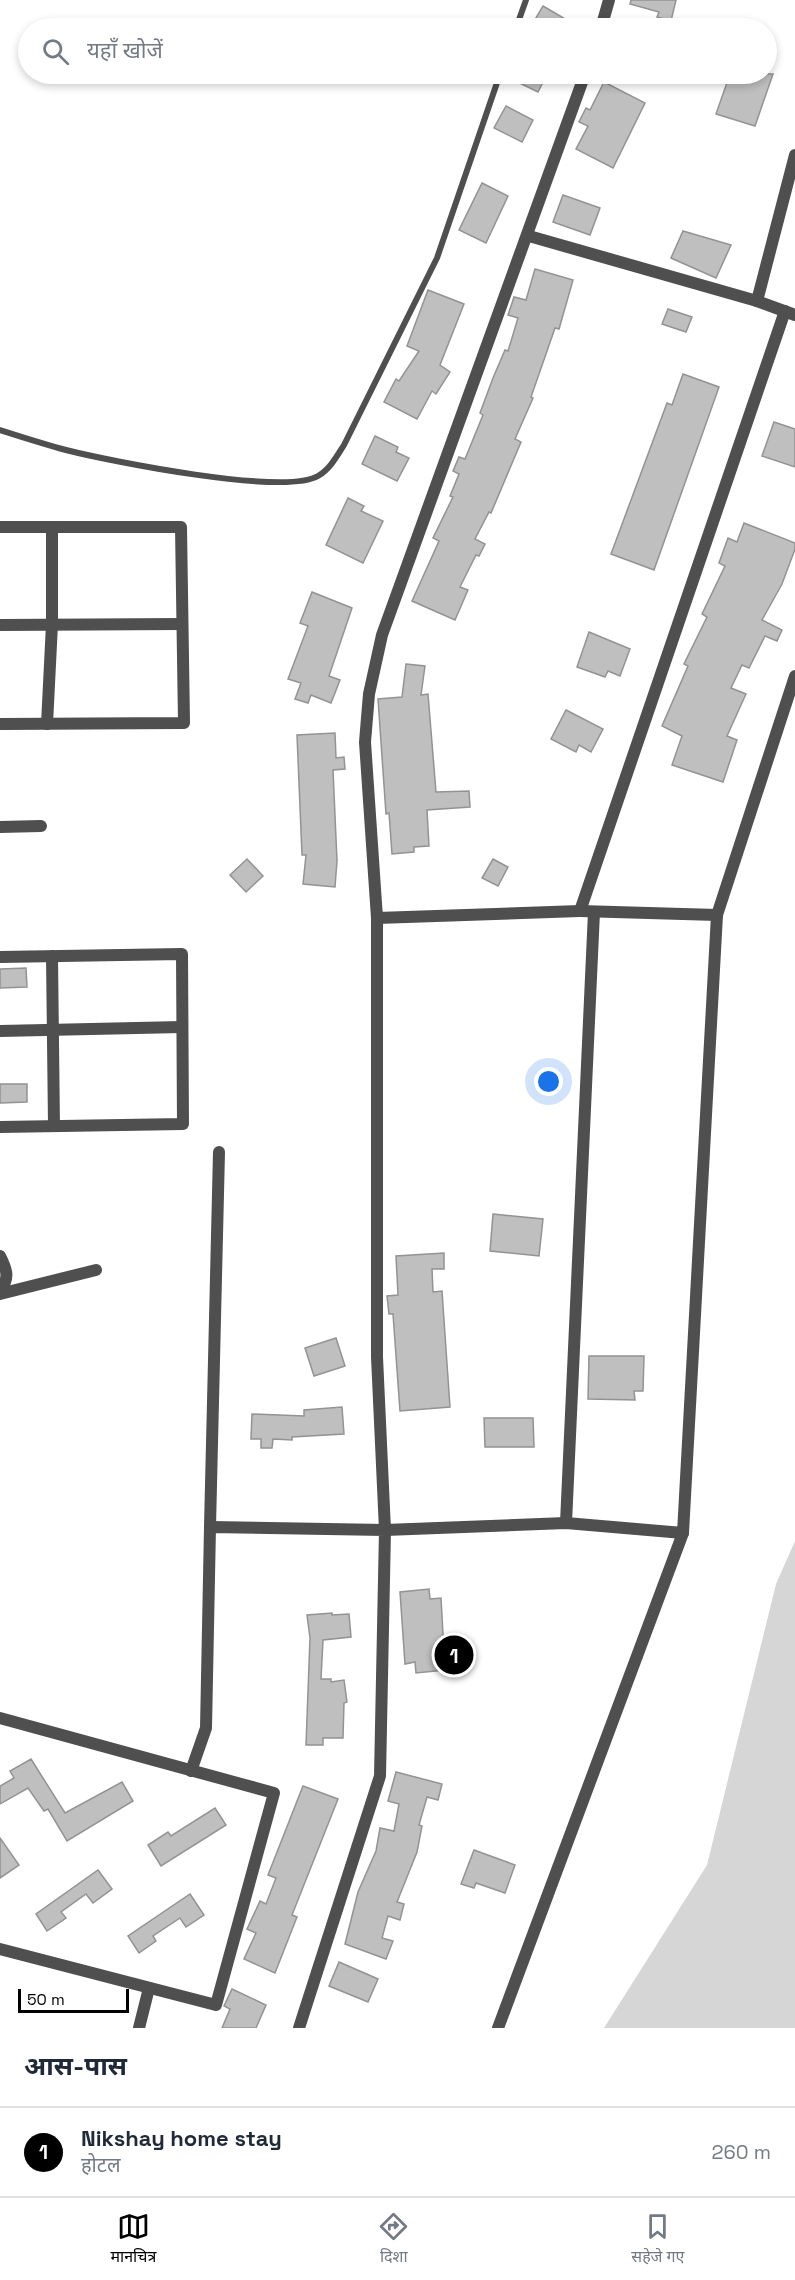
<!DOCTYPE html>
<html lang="hi">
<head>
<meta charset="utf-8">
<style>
  :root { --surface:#fff; --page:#f6f6f7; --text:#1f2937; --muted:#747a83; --line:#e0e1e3; --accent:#000 }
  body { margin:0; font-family:"Space Grotesk","Noto Sans Devanagari",sans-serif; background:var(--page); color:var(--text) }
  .scale { position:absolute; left:18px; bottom:15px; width:111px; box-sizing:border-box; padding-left:6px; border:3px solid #000; border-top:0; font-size:16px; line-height:21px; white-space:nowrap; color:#000; -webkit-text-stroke:4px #fff; paint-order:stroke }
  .you { position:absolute; left:549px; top:1082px; width:21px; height:21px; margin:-15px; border:4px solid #fff; border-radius:50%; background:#1a73e8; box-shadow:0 0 0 9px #1a73e833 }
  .badge { display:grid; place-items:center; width:39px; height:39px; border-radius:50%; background:var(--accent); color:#fff; font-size:20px; font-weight:700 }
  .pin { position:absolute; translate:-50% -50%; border:3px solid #fff; box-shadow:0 2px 6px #0006 }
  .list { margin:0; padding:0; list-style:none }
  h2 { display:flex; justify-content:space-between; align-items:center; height:78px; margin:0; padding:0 24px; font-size:26px }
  h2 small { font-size:20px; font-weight:400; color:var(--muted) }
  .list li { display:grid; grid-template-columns:39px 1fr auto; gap:18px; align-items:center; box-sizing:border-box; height:90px; padding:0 24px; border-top:2px solid var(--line) }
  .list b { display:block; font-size:22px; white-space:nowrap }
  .list p { margin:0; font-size:20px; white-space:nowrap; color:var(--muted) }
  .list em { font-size:20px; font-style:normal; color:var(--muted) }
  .icon { flex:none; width:33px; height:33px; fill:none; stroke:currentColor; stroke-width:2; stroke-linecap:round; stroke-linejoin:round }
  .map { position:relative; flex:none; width:795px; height:2028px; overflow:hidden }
  .search { position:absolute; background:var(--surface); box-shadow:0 3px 9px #0003; left:18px; right:18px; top:18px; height:66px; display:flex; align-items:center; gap:15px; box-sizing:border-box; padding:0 21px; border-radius:33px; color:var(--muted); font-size:22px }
  .sheet { height:168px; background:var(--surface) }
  nav { display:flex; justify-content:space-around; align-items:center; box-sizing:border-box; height:84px; border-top:2px solid var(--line); background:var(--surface); font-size:16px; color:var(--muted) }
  nav a { display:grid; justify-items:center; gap:3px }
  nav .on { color:var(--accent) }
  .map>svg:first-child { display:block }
  .green { fill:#d6d6d6 }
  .building { fill:#bfbfbf; stroke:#939393; stroke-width:1.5 }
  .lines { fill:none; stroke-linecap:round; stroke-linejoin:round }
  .service { stroke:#4f4f4f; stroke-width:6 }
  .minor { stroke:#4f4f4f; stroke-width:12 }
</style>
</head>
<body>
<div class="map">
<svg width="795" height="2028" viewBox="0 0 795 2028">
  <rect width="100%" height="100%" fill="#fff"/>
  <polygon class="green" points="795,1541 795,2028 604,2028 707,1865 776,1584"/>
  <g class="building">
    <polygon points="631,0 676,0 671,21 657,17 659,12 630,4"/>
    <polygon points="543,6 567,20 562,28 530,28"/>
    <polygon points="505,74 547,74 538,92 505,76"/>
    <polygon points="730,74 773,74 755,126 716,114"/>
    <polygon points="604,82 645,103 613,168 576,149 588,126 579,122 586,108 590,110"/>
    <polygon points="506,106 533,120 522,142 494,128"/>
    <polygon points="482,183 508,196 486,243 459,230"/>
    <polygon points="563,195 600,208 590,235 553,222"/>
    <polygon points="683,231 731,245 716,278 671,258"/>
    <polygon points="535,269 573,280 559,329 555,328 531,397 533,398 515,439 521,442 491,513 489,512 475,539 485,544 479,556 476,555 460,587 468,590 455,620 412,601 439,541 433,538 453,497 450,496 459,474 453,471 459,457 465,459 483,415 480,413 493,378 505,350 508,351 518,318 508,315 514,297 526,300"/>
    <polygon points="428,290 464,304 440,365 450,372 436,394 432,391 417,419 384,402 396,379 399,381 419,351 407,346"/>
    <polygon points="668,309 692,317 686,332 662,324"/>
    <polygon points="683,374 719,387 654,570 611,554 667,403 672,405"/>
    <polygon points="774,422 795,429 795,467 762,456"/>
    <polygon points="375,436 398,447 396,452 409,458 397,481 362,464"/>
    <polygon points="348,498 364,506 361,511 383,521 363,563 326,545"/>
    <polygon points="744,523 795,543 795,549 782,584 762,620 782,630 777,641 765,636 749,668 742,665 731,688 746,694 727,736 737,740 723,782 672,765 682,736 662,726 688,666 684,664 707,617 702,614 725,566 719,563 728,538 737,542"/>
    <polygon points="312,592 352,608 329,676 340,680 331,703 311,695 308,703 295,699 301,683 288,679 308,626 300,623"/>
    <polygon points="589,632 630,649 620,676 608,671 605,677 577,667"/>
    <polygon points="406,664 425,666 421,695 428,694 436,792 469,791 470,807 427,810 429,846 414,847 414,852 392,854 389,813 386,814 378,699 402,697"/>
    <polygon points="566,710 603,729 591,752 579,745 576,752 551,739"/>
    <polygon points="335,733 336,758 344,757 345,769 333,770 337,861 335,887 303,884 306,855 302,855 297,735"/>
    <polygon points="247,859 263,876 246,892 230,875"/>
    <polygon points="493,859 508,867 498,886 482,878"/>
    <polygon points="26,968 27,987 0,988 0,969"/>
    <polygon points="0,1084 27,1084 27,1102 0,1103"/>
    <polygon points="493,1214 543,1219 539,1256 490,1251"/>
    <polygon points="444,1253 444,1269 432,1269 433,1292 442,1291 450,1407 400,1411 393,1314 389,1314 387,1296 398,1295 396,1256"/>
    <polygon points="336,1338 345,1366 314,1376 305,1348"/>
    <polygon points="589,1356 644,1356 643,1391 634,1391 635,1400 588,1399"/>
    <polygon points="342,1407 344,1434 292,1437 292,1440 273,1439 272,1448 261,1448 261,1439 251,1439 252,1414 304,1416 304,1410"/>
    <polygon points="484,1418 533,1418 534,1447 485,1447"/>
    <polygon points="429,1589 430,1599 441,1598 445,1670 416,1673 415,1662 405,1664 400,1592"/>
    <polygon points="332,1613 332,1615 349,1614 351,1637 323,1640 321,1679 331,1679 331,1682 344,1680 347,1702 344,1703 343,1738 323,1738 323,1745 306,1745 310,1638 307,1615"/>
    <polygon points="31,1759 65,1813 122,1782 133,1801 67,1841 48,1809 44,1811 28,1788 0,1804 0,1786 14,1778 10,1771"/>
    <polygon points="396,1772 442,1784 438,1800 427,1797 419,1825 422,1826 417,1852 397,1902 404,1904 400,1920 388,1916 382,1938 393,1941 386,1959 345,1944 358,1892 376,1851 380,1828 394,1831 399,1804 388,1801"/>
    <polygon points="303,1786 338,1799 292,1915 297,1917 275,1973 244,1959 256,1933 247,1929 260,1901 266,1904 276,1878 268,1875"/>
    <polygon points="215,1808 226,1825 161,1866 148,1845 168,1832 171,1836"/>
    <polygon points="0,1838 19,1865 0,1878"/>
    <polygon points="474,1850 515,1865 505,1893 476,1883 474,1888 461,1884"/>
    <polygon points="98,1870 112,1889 93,1903 86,1894 61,1912 66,1918 47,1931 36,1914"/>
    <polygon points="190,1894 204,1915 186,1927 180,1918 153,1936 156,1941 139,1953 128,1936"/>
    <polygon points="339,1962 378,1979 368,2002 329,1986"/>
    <polygon points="232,1989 266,2005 256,2028 222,2028 230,2009 224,2006"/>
  </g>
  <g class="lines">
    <g class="service">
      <polyline points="516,28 526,0"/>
      <path d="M0,430c22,7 44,14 66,20 43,11 218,46 252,26 12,-7 19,-20 26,-31l93,-187 63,-184"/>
    </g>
    <g class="minor">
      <polyline points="601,28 609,0"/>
      <polyline points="795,155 757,301 795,315"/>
      <polyline points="529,236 757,301"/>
      <polyline points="785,311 580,911 717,915 795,676"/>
      <polyline points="0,527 181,527 184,723 0,724"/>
      <polyline points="0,625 182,624"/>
      <polyline points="47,724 52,624 52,527"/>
      <polyline points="0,827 41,826"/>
      <polyline points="580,911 377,918 365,742 369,694 382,635 585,74"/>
      <polyline points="377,918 377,1357 385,1530 566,1523 683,1533 717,915"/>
      <polyline points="52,956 54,1126"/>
      <polyline points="0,957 182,954 183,1124 0,1127"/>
      <polyline points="0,1031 182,1027"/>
      <path d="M0,1256c7,14 10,22 0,35"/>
      <polyline points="0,1294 96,1270"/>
      <polyline points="566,1523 594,912"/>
      <polyline points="210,1527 219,1152"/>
      <polyline points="0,1718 274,1793 216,2005 0,1949"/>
      <polyline points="191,1771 206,1728 210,1527 385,1530 380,1776 299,2028"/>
      <polyline points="139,2028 149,1988"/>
      <polyline points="498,2028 683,1533"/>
    </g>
  </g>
</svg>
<div class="scale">50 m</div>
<div class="you"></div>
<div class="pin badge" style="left:454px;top:1655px">1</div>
<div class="search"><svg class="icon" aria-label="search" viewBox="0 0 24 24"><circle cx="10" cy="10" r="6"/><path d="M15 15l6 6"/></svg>यहाँ खोजें</div>
</div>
<section class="sheet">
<h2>आस-पास<small></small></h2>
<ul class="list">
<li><span class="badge">1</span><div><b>Nikshay home stay</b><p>होटल</p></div><em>260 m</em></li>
</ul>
</section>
<nav>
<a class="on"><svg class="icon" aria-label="map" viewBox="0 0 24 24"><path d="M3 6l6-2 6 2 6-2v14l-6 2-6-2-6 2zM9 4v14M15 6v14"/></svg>मानचित्र</a>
<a><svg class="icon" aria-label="directions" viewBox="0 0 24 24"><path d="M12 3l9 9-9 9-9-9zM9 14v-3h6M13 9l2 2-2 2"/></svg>दिशा</a>
<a><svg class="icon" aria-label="saved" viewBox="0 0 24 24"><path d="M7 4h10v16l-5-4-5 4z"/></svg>सहेजे गए</a>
</nav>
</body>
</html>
